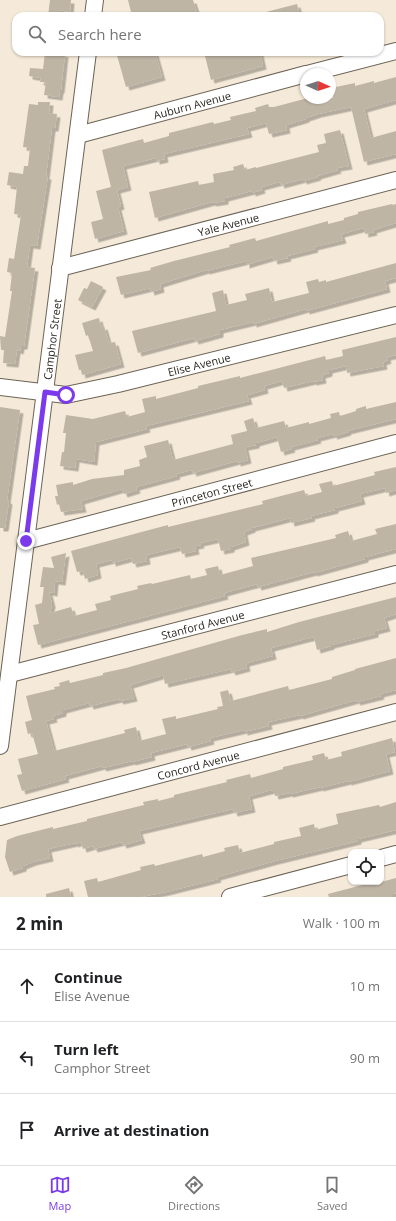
<!DOCTYPE html>
<html lang="en">
<head>
<meta charset="utf-8">
<style>
  :root { --surface:#fff; --page:#f6f6f6; --text:#202124; --muted:#757577; --line:#e0e0e0; --accent:#7c3aed }
  body { margin:0; font-family:"Open Sans",sans-serif; background:var(--page); color:var(--text) }
  .controls { position:absolute; right:12px; bottom:12px; display:grid; overflow:hidden; border-radius:8px; box-shadow:0 1px 3px #0004 }
  .controls button { width:36px; height:36px; display:grid; place-items:center; padding:0; border:0; border-bottom:1px solid var(--line); background:var(--surface); color:var(--text); font:20px sans-serif }
  .compass { position:absolute; left:300px; top:68px; width:36px; height:36px; border-radius:50%; background:var(--surface); box-shadow:0 1px 3px #0004; rotate:93deg }
  .stop { position:absolute; width:12px; height:12px; margin:-9px; border:3px solid #7c3aed; border-radius:50%; background:#fff }
  .stop.end { background:#7c3aed; border-color:#fff; box-shadow:0 1px 4px #0008 }
  .list { margin:0; padding:0; list-style:none }
  h2 { display:flex; justify-content:space-between; align-items:center; height:52px; margin:0; padding:0 16px; font-size:17px }
  h2 small { font-size:13px; font-weight:400; color:var(--muted) }
  .list li { display:grid; grid-template-columns:26px 1fr auto; gap:12px; align-items:center; box-sizing:border-box; height:72px; padding:0 16px; border-top:1px solid var(--line) }
  .list b { display:block; font-size:15px; white-space:nowrap }
  .list p { margin:0; font-size:13px; white-space:nowrap; color:var(--muted) }
  .list em { font-size:13px; font-style:normal; color:var(--muted) }
  .icon { flex:none; width:22px; height:22px; fill:none; stroke:currentColor; stroke-width:2; stroke-linecap:round; stroke-linejoin:round }
  .map { position:relative; flex:none; width:396px; height:897px; overflow:hidden }
  .search { position:absolute; background:var(--surface); box-shadow:0 1px 3px #0004; left:12px; right:12px; top:12px; height:44px; display:flex; align-items:center; gap:10px; box-sizing:border-box; padding:0 14px; border-radius:12px; color:var(--muted); font-size:15px }
  .sheet { height:268px; background:var(--surface) }
  nav { display:flex; justify-content:space-around; align-items:center; box-sizing:border-box; height:56px; border-top:1px solid var(--line); background:var(--surface); font-size:11px; color:var(--muted) }
  nav a { display:grid; justify-items:center; gap:2px }
  nav .on { color:var(--accent) }
  .map>svg:first-child { display:block }
  .building { fill:#bfb5a5; filter:url(#shadow) }
  .lines { fill:none; stroke-linecap:round; stroke-linejoin:round }
  .minor-casing { stroke:#6c6355; stroke-width:18 }
  .minor { stroke:#fff; stroke-width:16 }
  .route { stroke:#7c3aed; stroke-width:5 }
  .labels { text-anchor:middle; dominant-baseline:central; stroke-width:3; stroke-linejoin:round; paint-order:stroke }
  .street-label { font-size:11px; fill:#2a2620; stroke:#f5ead9 }
</style>
</head>
<body>
<div class="map">
<svg width="396" height="897" viewBox="0 0 396 897">
  <defs>
    <filter id="shadow"><feDropShadow dx="3.5" dy="3.5" stdDeviation="0" flood-color="#0004"/></filter>
  </defs>
  <rect width="100%" height="100%" fill="#f5ead9"/>
  <g class="building">
    <polygon points="50,0 71,0 70,12 59,10 58,16 48,16"/>
    <polygon points="128,0 193,0 197,12 193,13 194,16 132,16"/>
    <polygon points="297,4 300,16 262,16 262,13"/>
    <polygon points="45,52 57,52 65,54 61,90 60,90 59,97 44,95 46,82 40,82 41,78 29,76 30,68 43,69"/>
    <polygon points="116,52 155,52 162,77 126,87"/>
    <polygon points="204,52 260,52 263,66 211,80"/>
    <polygon points="396,77 396,100 364,109 371,138 396,131 396,154 364,162 351,107 318,114 306,118 306,119 286,125 287,130 269,134 266,123 247,128 249,134 164,154 165,159 156,161 156,158 123,166 128,187 117,190 121,206 118,207 124,231 95,239 91,222 103,219 96,191 111,187 102,150 143,139 144,143 169,136 169,133 213,122 214,124 231,120 230,117 256,111 255,108 268,104 269,107 274,107 308,98 333,98 331,88 355,83 355,86 374,81 374,83"/>
    <polygon points="38,102 50,102 49,113 57,114 55,128 52,128 46,176 48,176 37,246 30,245 27,267 35,268 24,346 21,346 20,351 17,350 15,364 3,363 4,350 1,350 0,336 5,337 12,291 10,291 12,273 7,272 9,258 14,259 21,215 14,214 17,187 7,185 9,172 23,174 24,166 28,166 30,148 23,147 29,104 38,105"/>
    <polygon points="340,130 349,166 337,168 338,170 317,176 318,177 303,181 303,179 281,185 280,182 261,187 262,190 252,193 252,191 225,198 225,201 213,203 212,202 155,218 149,192 198,181 199,185 214,182 213,174 234,170 233,167 243,164 245,170 256,167 256,168 319,152 317,145 326,143 324,134"/>
    <polygon points="392,204 393,205 396,204 396,223 373,230 374,232 365,234 364,228 341,234 343,240 314,247 315,249 287,256 288,258 274,261 273,257 246,265 246,261 206,271 206,270 160,284 161,289 151,292 150,288 121,295 116,277 151,270 150,268 174,261 230,247 229,245 255,238 256,241 328,221 328,224 344,220 344,218 358,214 358,212"/>
    <polygon points="396,263 396,278 385,281 387,289 306,311 306,309 253,324 253,322 220,330 220,334 195,341 194,338 138,353 132,331 216,311 212,293 223,290 226,305 247,300 245,294 269,288 272,302 309,293 306,282 318,279 319,282 326,280 326,282"/>
    <polygon points="91,281 103,287 92,307 78,300 84,288 87,289"/>
    <polygon points="99,318 101,327 104,326 109,343 115,342 121,364 82,375 81,370 79,370 75,355 93,351 88,335 86,336 82,323"/>
    <polygon points="396,337 396,355 387,357 388,360 383,362 384,366 347,373 346,366 329,370 329,373 322,375 323,380 313,382 313,381 284,388 282,381 264,386 265,390 247,395 249,401 146,426 147,429 96,442 94,462 76,459 75,468 60,466 62,452 64,452 66,433 63,433 66,415 93,419 125,411 127,417 145,412 142,399 156,396 156,399 198,388 198,386 240,376 240,378 325,356 326,360 343,356 342,350"/>
    <polygon points="396,402 396,419 347,431 348,432 334,436 333,434 317,438 318,440 291,447 292,449 281,452 277,437 256,443 256,445 245,447 248,460 237,463 237,461 193,473 192,470 176,474 177,476 136,487 137,490 124,494 122,489 81,501 83,509 61,512 59,504 57,505 55,496 58,496 56,485 73,482 73,485 92,479 124,475 124,470 140,466 139,460 147,457 144,446 168,440 173,460 233,444 231,435 247,431 244,421 253,418 256,428 284,421 286,428 309,422 309,424 331,418 330,414 339,412 340,416 356,411 356,409 366,406 366,409"/>
    <polygon points="0,407 20,410 7,500 9,501 5,528 0,528"/>
    <polygon points="396,467 396,490 386,493 385,488 360,494 362,501 335,508 335,510 311,516 312,518 291,523 290,518 252,528 252,529 244,532 246,542 231,547 231,549 221,551 218,539 200,543 201,545 195,546 196,551 182,554 180,547 146,555 147,561 133,564 131,558 112,563 112,560 96,564 98,575 85,579 83,571 77,572 71,551 149,530 168,525 168,527 263,504 262,501 304,490 306,496 322,492 319,484 332,481 333,486 375,475 374,472"/>
    <polygon points="396,524 396,549 365,557 365,559 314,573 314,572 258,587 257,584 224,593 225,596 38,645 33,625 39,624 35,605 42,603 44,587 40,587 43,567 54,568 51,557 66,553 62,582 55,581 54,593 49,592 52,604 50,613 71,607 74,616 97,610 95,604 111,600 110,596 138,589 137,586 151,583 152,584 190,575 191,579 207,575 205,569 218,566 220,575 253,566 251,558 336,538 335,535 348,531 351,541 377,534 375,529"/>
    <polygon points="396,597 396,614 384,618 387,628 375,631 375,634 331,645 331,646 317,650 314,637 305,639 271,648 273,656 246,663 247,668 232,672 231,669 165,684 163,675 130,685 134,698 120,701 119,699 90,706 89,703 63,710 63,713 53,716 54,719 46,721 54,751 125,733 124,730 136,727 139,741 166,734 162,719 176,716 176,719 218,709 217,707 223,706 220,692 228,690 231,701 288,686 289,690 332,679 332,677 355,670 355,669 396,658 396,690 380,694 381,696 357,702 356,700 300,716 300,715 268,722 269,726 244,732 244,730 210,738 211,741 188,747 187,744 151,753 152,757 132,762 132,761 103,768 102,766 65,776 66,779 22,791 17,775 22,774 18,759 38,754 32,733 28,734 25,722 32,720 26,696 55,689 54,687 60,686 59,683 69,680 70,683 103,675 103,673 126,668 242,635 267,629 267,632 299,622"/>
    <polygon points="392,738 395,752 386,754 390,771 348,782 348,781 320,788 320,787 290,794 289,793 275,796 274,792 272,792 272,790 249,796 252,809 234,813 233,809 139,831 142,840 123,845 122,842 94,849 93,846 83,849 81,842 75,844 75,843 48,849 50,858 33,862 23,866 23,868 10,872 5,857 7,840 17,836 53,827 53,829 87,821 87,819 144,805 143,802 158,799 158,801 174,797 174,795 227,782 226,780 250,774 251,778 283,769 283,767 313,760 312,756 324,753 326,760 342,756 341,752"/>
    <polygon points="396,802 396,830 358,839 358,841 275,861 217,877 218,879 166,892 141,897 88,897 84,881 97,878 98,882 141,870 140,867 154,864 155,866 202,854 203,857 225,851 224,848 238,845 240,853 251,850 274,844 274,842 301,836 299,828 314,824 315,830 338,824 336,814 379,805 380,807"/>
    <polygon points="396,878 396,893 393,894 393,897 329,897 328,894 370,883 370,885"/>
    <polygon points="69,888 71,897 46,897 46,894"/>
  </g>
  <g class="lines">
    <defs>
      <g id="minor">
        <polyline points="93,16 95,0"/>
        <polyline points="307,74 396,51"/>
        <path id="s1" d="M78,135l228,-61"/>
        <path id="s2" d="M60,268l336,-88"/>
        <path id="s3" d="M0,387l66,8 52,-11 278,-69"/>
        <path id="s4" d="M26,541l370,-98"/>
        <path id="s5" d="M10,674l386,-100"/>
        <path id="s6" d="M0,746l88,-694"/>
        <path id="s7" d="M0,817l396,-105"/>
        <polyline points="381,858 396,854"/>
        <polyline points="230,897 351,865"/>
      </g>
    </defs>
    <use href="#minor" class="minor-casing"/>
    <use href="#minor" class="minor"/>
  </g>
  <g class="lines">
    <polyline class="route" points="26,541 45,392 66,395"/>
  </g>
  <g class="labels">
    <g class="street-label">
      <text stroke="none"><textPath href="#s1" startOffset="118">Auburn Avenue</textPath></text>
      <text stroke="none"><textPath href="#s2" startOffset="174">Yale Avenue</textPath></text>
      <text stroke="none"><textPath href="#s6" startOffset="410">Camphor Street</textPath></text>
      <text stroke="none"><textPath href="#s3" startOffset="203">Elise Avenue</textPath></text>
      <text stroke="none"><textPath href="#s4" startOffset="192">Princeton Street</textPath></text>
      <text stroke="none"><textPath href="#s5" startOffset="199">Stanford Avenue</textPath></text>
      <text stroke="none"><textPath href="#s7" startOffset="205">Concord Avenue</textPath></text>
    </g>
  </g>
</svg>
<div class="controls">
<button><svg class="icon" aria-label="locate" viewBox="0 0 24 24"><circle cx="12" cy="12" r="6"/><path d="M12 2v4M12 18v4M2 12h4M18 12h4"/></svg></button>
</div>
<svg class="compass" viewBox="-18 -18 36 36"><path d="M0-13l5 13h-10z" fill="#e53935"/><path d="M0 13l5-13h-10z" fill="#757577"/></svg>
<div class="stop" style="left:66px;top:395px"></div>
<div class="stop end" style="left:26px;top:541px"></div>
<div class="search"><svg class="icon" aria-label="search" viewBox="0 0 24 24"><circle cx="10" cy="10" r="6"/><path d="M15 15l6 6"/></svg>Search here</div>
</div>
<section class="sheet">
<h2>2 min<small>Walk · 100 m</small></h2>
<ul class="list">
<li><svg class="icon" aria-label="ahead" viewBox="0 0 24 24"><path d="M12 20V5M6 11l6-6 6 6"/></svg><div><b>Continue</b><p>Elise Avenue</p></div><em>10 m</em></li>
<li><svg class="icon" aria-label="left" viewBox="0 0 24 24"><path d="M17 20v-9H6M10 6l-5 5 5 5"/></svg><div><b>Turn left</b><p>Camphor Street</p></div><em>90 m</em></li>
<li><svg class="icon" aria-label="arrive" viewBox="0 0 24 24"><path d="M6 21V4h12l-3 4 3 4H6"/></svg><div><b>Arrive at destination</b></div></li>
</ul>
</section>
<nav>
<a class="on"><svg class="icon" aria-label="map" viewBox="0 0 24 24"><path d="M3 6l6-2 6 2 6-2v14l-6 2-6-2-6 2zM9 4v14M15 6v14"/></svg>Map</a>
<a><svg class="icon" aria-label="directions" viewBox="0 0 24 24"><path d="M12 3l9 9-9 9-9-9zM9 14v-3h6M13 9l2 2-2 2"/></svg>Directions</a>
<a><svg class="icon" aria-label="saved" viewBox="0 0 24 24"><path d="M7 4h10v16l-5-4-5 4z"/></svg>Saved</a>
</nav>
</body>
</html>
